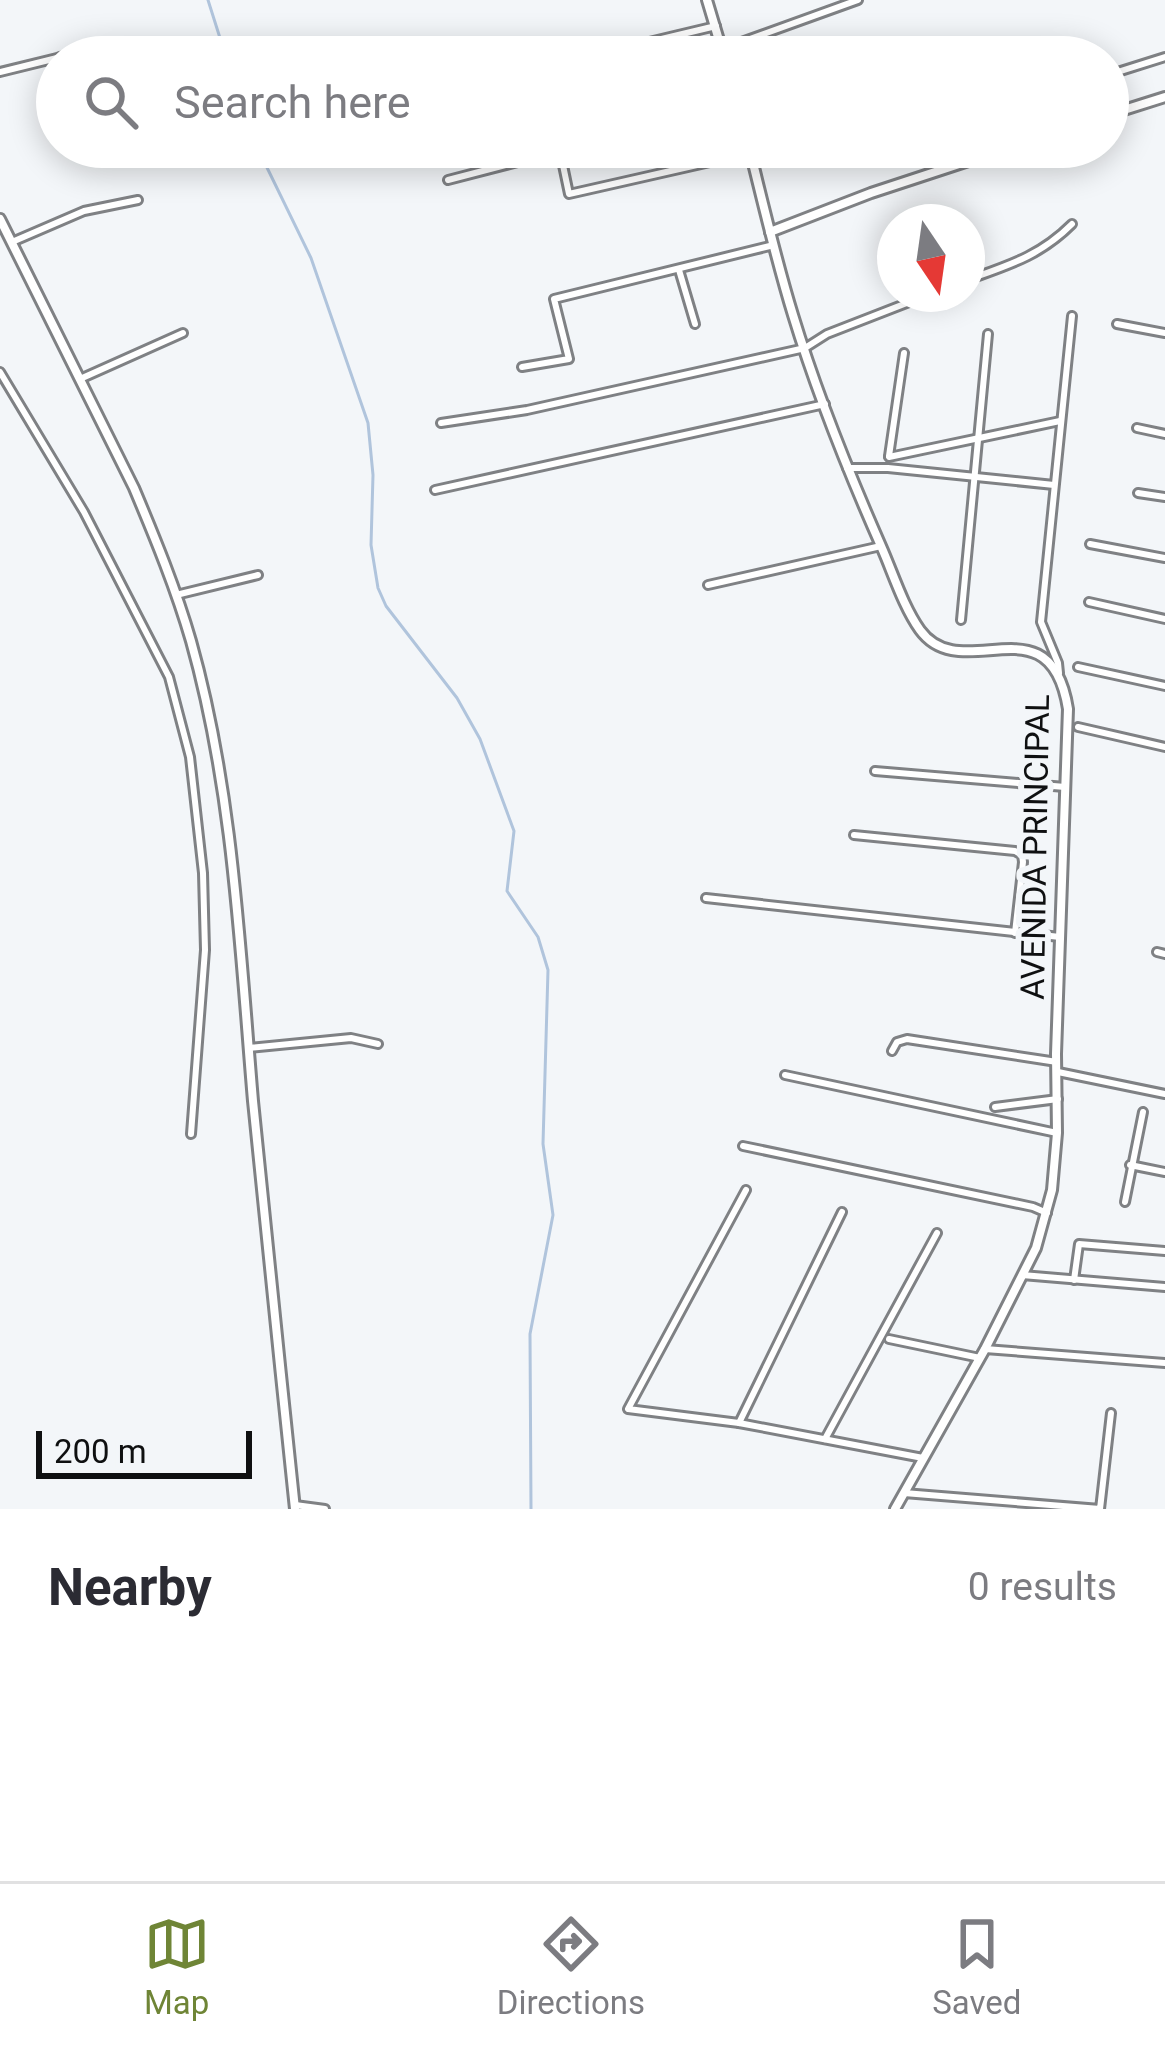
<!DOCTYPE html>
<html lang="en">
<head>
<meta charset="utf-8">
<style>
  :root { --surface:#fff; --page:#f7f7f7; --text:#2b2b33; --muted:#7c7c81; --line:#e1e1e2; --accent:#6f8536 }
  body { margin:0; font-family:Roboto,sans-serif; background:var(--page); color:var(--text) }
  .compass { position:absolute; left:877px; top:204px; width:108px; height:108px; border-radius:50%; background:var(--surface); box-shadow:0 6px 30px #0003; rotate:167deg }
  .scale { position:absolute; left:36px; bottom:30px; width:216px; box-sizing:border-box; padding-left:12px; border:6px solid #0f1011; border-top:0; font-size:33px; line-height:42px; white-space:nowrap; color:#0f1011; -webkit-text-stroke:9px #f3f6f9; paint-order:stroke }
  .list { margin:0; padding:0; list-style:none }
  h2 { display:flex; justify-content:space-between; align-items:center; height:156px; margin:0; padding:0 48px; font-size:51px }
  h2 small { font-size:39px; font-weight:400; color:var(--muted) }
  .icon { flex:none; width:66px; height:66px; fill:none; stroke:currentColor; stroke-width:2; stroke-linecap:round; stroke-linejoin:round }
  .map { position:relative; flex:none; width:1165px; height:1509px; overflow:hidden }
  .search { position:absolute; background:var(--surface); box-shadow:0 6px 30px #0003; left:36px; right:36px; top:36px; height:132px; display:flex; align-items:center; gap:30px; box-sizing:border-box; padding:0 42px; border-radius:66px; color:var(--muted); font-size:45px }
  .sheet { height:372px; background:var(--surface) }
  nav { display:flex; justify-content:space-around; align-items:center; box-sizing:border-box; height:168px; border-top:3px solid var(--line); background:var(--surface); font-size:33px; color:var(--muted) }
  nav a { display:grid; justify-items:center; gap:6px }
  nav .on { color:var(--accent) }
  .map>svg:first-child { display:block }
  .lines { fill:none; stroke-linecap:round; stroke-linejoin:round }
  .stream { stroke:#b0c4dc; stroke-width:3 }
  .minor-casing { stroke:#7f8184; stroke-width:12 }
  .tertiary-casing { stroke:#7f8184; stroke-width:14 }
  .minor { stroke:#fff; stroke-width:6 }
  .tertiary { stroke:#fff; stroke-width:8 }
  .labels { text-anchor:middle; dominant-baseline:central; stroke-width:12; stroke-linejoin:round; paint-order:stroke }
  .street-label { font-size:33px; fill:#0f1011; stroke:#f3f6f9 }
</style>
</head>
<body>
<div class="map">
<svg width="1165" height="1509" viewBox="0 0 1165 1509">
  <rect width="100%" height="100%" fill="#f3f6f9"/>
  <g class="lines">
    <g class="stream">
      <polyline points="208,0 226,57"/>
      <polyline points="257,147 311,258 368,423 373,475 371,545 378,588 386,606 457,698 480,739 514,831 507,891 538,937 548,970 543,1144 553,1215 530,1334 531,1509"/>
    </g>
    <defs>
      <g id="minor">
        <polyline points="722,49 858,0"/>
        <polyline points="60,57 92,51 101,57"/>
        <polyline points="586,57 716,26"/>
        <polyline points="0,72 57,58"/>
        <polyline points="1108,75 1165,57"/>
        <polyline points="448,180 560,151 569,194 750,153"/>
        <polyline points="12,242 84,211 138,200"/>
        <polyline points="679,270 695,324"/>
        <path d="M967,280c42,-15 73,-24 105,-56"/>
        <polyline points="1117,324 1165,333"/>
        <polyline points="522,367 569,359 554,299 774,245"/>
        <polyline points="0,372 84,512 169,677 190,757 203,873 205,950 191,1134"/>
        <polyline points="80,379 183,333"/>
        <polyline points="441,423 527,410 805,348 827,334 930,294"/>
        <polyline points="1137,428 1165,434"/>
        <polyline points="889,456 904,353"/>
        <polyline points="889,457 1060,421"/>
        <polyline points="847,468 888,468 1054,485"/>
        <polyline points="435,490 825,404"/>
        <polyline points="1138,493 1165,497"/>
        <polyline points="1090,544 1165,558"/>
        <polyline points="708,585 881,546"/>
        <polyline points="176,595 258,575"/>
        <polyline points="1089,602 1165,619"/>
        <polyline points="961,620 988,334"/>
        <polyline points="1078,667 1165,686"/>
        <polyline points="1059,673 1058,663 1041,622 1072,316"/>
        <polyline points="1078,727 1165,747"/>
        <polyline points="875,771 1065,787"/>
        <polyline points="854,835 1015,851 1022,855 1023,862 1015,933"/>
        <polyline points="706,898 1060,937"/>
        <polyline points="1157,952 1165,954"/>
        <polyline points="249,1048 351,1038 378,1044"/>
        <polyline points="892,1051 897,1042 907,1039 1057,1062"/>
        <polyline points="1058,1072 1165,1094"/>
        <polyline points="785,1075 1057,1133"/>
        <polyline points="995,1107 1058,1099"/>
        <polyline points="743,1146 1033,1207 1047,1213"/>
        <polyline points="1130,1165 1165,1172"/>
        <polyline points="746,1190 628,1409 739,1423 923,1458"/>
        <polyline points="1125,1202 1143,1112"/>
        <polyline points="1022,1275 1165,1287"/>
        <polyline points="1074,1280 1079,1244 1165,1251"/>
        <polyline points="889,1339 980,1358"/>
        <polyline points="985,1349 1165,1363"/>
        <polyline points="739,1423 842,1212"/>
        <polyline points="825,1439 937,1233"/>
        <polyline points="904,1493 1100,1509 1111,1413"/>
        <polyline points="295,1505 325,1509"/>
      </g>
      <g id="tertiary">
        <polyline points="707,0 724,57"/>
        <polyline points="1108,115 1165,97"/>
        <path d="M749,147c14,56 27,113 44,168 24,79 55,156 88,231 12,27 22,60 39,84 42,58 130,-33 148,79l-12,345 1,79 -5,57 -16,58 -51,101 -90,160"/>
        <path d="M0,219l134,269c21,50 42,101 57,153 42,149 49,307 62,460 13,136 28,272 42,408"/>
        <polyline points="770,232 871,193 1011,147"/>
      </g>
    </defs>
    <use href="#minor" class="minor-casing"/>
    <use href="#tertiary" class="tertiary-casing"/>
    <use href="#minor" class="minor"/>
    <use href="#tertiary" class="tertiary"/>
  </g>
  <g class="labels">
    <g class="street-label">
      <text transform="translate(1035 847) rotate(-89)">AVENIDA PRINCIPAL</text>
    </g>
  </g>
</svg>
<svg class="compass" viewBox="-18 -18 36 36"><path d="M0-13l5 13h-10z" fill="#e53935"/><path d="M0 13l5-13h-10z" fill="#7c7c81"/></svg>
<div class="scale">200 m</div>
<div class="search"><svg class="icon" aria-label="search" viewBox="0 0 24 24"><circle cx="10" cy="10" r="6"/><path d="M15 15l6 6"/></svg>Search here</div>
</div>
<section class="sheet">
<h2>Nearby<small>0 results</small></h2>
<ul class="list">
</ul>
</section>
<nav>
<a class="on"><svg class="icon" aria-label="map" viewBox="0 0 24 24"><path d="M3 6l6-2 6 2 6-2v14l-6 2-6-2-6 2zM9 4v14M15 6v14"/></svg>Map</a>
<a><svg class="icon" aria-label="directions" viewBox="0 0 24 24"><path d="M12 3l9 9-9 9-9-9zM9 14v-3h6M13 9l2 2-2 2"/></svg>Directions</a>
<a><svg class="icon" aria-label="saved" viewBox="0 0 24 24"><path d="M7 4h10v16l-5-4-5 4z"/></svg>Saved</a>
</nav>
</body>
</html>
